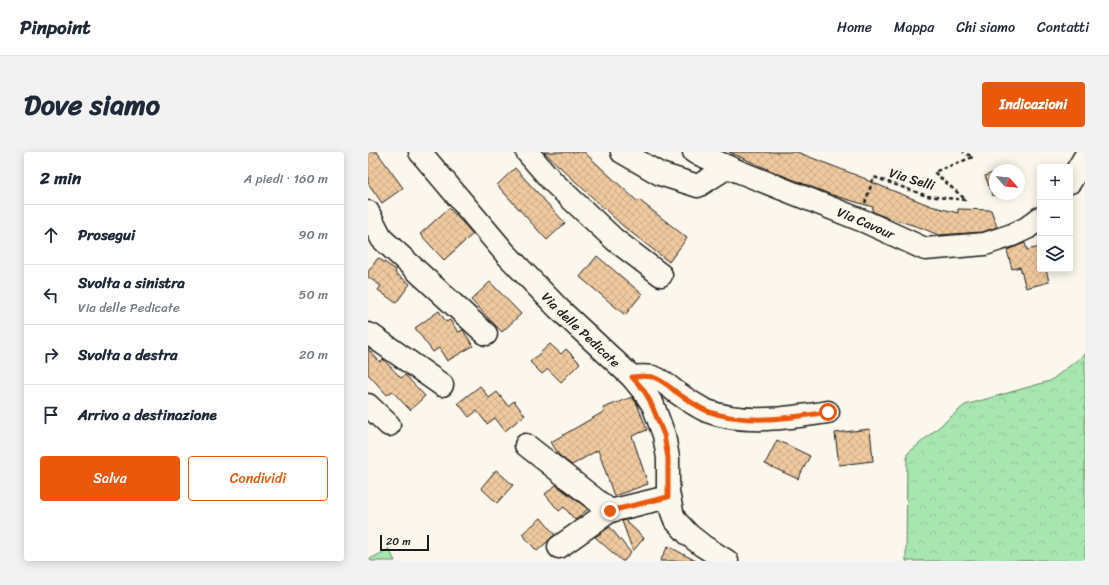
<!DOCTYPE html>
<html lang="it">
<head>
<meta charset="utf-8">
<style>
  :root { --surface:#fff; --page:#f2f2f3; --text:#1f2937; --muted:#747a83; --line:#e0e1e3; --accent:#ea580c }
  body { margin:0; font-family:Sriracha,sans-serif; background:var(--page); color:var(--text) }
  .controls { position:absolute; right:12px; top:12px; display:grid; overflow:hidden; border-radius:4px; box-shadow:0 2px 10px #0003 }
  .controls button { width:36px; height:36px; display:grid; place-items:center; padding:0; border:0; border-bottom:1px solid var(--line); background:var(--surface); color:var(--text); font:20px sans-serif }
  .compass { position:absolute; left:621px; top:12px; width:36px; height:36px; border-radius:50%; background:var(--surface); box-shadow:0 2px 10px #0003; rotate:117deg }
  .scale { position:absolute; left:12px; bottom:10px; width:49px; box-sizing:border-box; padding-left:4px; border:2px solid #1c1c1c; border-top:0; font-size:11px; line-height:14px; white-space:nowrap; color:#1c1c1c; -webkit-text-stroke:3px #fbf7ec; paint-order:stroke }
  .stop { position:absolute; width:12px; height:12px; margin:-9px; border:3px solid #ea580c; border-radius:50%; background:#fff }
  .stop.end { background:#ea580c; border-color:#fff; box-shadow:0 1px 4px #0008 }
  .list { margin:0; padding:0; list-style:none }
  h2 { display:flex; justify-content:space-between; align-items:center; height:52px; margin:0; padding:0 16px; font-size:17px }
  h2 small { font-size:13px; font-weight:400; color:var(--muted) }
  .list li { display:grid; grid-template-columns:26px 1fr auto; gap:12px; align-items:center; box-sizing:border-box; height:60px; padding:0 16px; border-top:1px solid var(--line) }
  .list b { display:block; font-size:15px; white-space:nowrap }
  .list p { margin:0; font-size:13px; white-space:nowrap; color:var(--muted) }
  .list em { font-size:13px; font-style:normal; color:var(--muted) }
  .actions { display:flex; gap:8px; padding:12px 16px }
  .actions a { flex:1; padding:9px 0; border:1px solid var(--accent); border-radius:4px; text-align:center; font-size:14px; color:var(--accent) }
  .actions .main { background:var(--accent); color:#fff }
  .icon { flex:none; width:22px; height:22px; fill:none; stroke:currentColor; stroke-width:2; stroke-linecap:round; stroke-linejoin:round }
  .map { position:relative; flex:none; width:717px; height:409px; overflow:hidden; border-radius:4px }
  header { display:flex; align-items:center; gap:24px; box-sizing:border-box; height:56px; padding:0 20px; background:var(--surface); border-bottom:1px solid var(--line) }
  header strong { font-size:19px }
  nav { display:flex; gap:22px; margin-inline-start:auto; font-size:14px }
  .intro { display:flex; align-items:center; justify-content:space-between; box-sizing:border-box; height:96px; padding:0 24px }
  h1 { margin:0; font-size:28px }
  .button { padding:10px 18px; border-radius:4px; background:var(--accent); color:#fff; font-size:14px; font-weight:700 }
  main { display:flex; gap:24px; padding:0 24px }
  aside { flex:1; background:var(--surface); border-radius:4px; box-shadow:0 2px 10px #0003 }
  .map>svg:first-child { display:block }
  .forest { fill:url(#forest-crowns); stroke:#628266 }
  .pitch { fill:#a7e7af; stroke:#628266 }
  .building { fill:url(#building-cross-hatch); stroke:#1c1c1c }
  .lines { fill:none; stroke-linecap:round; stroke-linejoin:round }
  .minor-casing { stroke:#1c1c1c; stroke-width:25 }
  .path { stroke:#1c1c1c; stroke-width:2.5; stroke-dasharray:4 3; stroke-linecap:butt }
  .minor { stroke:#fbf7ec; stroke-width:22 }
  .route { stroke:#ea580c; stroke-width:5 }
  .labels { text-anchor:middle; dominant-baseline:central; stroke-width:3.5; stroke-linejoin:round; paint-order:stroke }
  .street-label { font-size:13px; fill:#1c1c1c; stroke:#fbf7ec }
</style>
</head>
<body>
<header>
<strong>Pinpoint</strong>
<nav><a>Home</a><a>Mappa</a><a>Chi siamo</a><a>Contatti</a></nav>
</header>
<div class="intro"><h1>Dove siamo</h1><a class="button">Indicazioni</a></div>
<main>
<aside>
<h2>2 min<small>A piedi · 160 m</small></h2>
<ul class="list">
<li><svg class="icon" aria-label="ahead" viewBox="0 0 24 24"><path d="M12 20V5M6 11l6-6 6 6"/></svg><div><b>Prosegui</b></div><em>90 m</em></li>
<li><svg class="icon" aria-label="left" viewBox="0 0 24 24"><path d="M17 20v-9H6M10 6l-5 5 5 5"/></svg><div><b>Svolta a sinistra</b><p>Via delle Pedicate</p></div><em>50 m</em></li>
<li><svg class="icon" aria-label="right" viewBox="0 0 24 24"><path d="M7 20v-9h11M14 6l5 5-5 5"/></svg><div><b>Svolta a destra</b></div><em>20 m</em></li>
<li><svg class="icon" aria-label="arrive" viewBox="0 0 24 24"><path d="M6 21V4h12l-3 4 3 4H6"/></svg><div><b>Arrivo a destinazione</b></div></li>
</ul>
<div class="actions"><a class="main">Salva</a><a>Condividi</a></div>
</aside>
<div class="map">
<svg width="717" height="409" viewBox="0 0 717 409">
  <defs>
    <pattern id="forest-crowns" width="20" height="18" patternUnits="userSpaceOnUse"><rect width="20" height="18" fill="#a7e7af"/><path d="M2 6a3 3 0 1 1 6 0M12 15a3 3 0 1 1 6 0" fill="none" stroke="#8fc696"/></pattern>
    <pattern id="building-cross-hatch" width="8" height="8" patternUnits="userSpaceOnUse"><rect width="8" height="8" fill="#efc99f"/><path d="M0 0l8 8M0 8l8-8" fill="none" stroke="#ccac88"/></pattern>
  </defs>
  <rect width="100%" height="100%" fill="#fbf7ec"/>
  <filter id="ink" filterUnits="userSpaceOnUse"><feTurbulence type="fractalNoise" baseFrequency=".025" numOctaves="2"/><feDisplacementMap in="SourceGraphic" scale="8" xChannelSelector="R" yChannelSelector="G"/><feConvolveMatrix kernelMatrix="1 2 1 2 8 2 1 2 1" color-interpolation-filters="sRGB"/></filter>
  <g filter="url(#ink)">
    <polygon class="forest" points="717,202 717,409 679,409 678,408 648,409 538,409 539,302 597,253 682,229"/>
    <polygon class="pitch" points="21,397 27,409 0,409 0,408"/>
    <g class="building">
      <polygon points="0,0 9,0 35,36 14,51 0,31"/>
      <polygon points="176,0 216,0 270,50 271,48 319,86 301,110 255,74"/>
      <polygon points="361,0 429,0 498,27 498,28 563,54 590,61 590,57 623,58 629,75 614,80 570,83 554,76 512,63 504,59 505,55 464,43 411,22"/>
      <polygon points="147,16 197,71 179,88 129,33"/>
      <polygon points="627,20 627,42 631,42 625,44 617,24"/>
      <polygon points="81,56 105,82 76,108 52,82"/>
      <polygon points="657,91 659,98 672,95 672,117 678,117 681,130 658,136 652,115 644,117 639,98"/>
      <polygon points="229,104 274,142 257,163 212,125"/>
      <polygon points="10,106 28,118 27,121 42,132 28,151 10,138 13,134 0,125 0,120"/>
      <polygon points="122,130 153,162 134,180 103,148"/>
      <polygon points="71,159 78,170 82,168 90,180 95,178 105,194 79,209 71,196 65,200 47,176"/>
      <polygon points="182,192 193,202 198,197 212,211 193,230 180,217 174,222 162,210"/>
      <polygon points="0,197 12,210 15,207 33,226 37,223 57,244 42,258 24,239 19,243 0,222"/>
      <polygon points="112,234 121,246 129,240 140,254 146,249 157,263 137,279 127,266 119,272 109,259 101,265 90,251"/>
      <polygon points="264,245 269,252 279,278 264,284 280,332 246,344 230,298 204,313 191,303 183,290 237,259 235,256"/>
      <polygon points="502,277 505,309 471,313 467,281"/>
      <polygon points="409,288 442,304 430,327 397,312"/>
      <polygon points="128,318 145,333 129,351 113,336"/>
      <polygon points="188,333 220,357 207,368 196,355 191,359 177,342"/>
      <polygon points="173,366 187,383 169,399 154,382"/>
      <polygon points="257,368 276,386 265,399 254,369"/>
      <polygon points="242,375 263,401 256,409 254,409 227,385"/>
      <polygon points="300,394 328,409 292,409"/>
    </g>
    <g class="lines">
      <defs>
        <g id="minor">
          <path id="s1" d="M52,0l86,102 53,55 73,68 13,16 8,12 11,30 4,23v34l4,20 3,8 14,15 14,11 24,15"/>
          <polyline points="159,0 184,29 247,88 293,123"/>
          <polyline points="254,0 292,22 330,34 360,15"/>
          <path id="s2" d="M326,0l46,20 126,50 59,27 60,-5 27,-9 15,-7 13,-10"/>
          <polyline points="702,30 717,5"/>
          <polyline points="0,60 14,87 118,182"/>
          <polyline points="0,182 3,183 74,233"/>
          <path d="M264,225c7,-1 14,-1 21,0 9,3 16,9 23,15 10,7 20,14 31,19 36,14 83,7 121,1"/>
          <polyline points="0,253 21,273"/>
          <polyline points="158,293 242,359 300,345"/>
          <polyline points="191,395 242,359"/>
        </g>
      </defs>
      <use href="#minor" class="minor-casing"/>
      <polyline class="path" points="497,51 506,25 559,44 598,48 566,20 605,5 595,0"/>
      <use href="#minor" class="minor"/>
    </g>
  </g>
  <g class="lines" filter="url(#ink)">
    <path class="route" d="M242,359l58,-14v-39l-4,-23 -14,-34 -7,-12 -11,-12c7,-1 14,-1 21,0 9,3 16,9 23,15 10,7 20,14 31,19 37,14 83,7 121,1"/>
  </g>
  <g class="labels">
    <g class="street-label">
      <text transform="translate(544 27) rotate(17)">Via Selli</text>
      <text stroke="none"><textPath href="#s2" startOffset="186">Via Cavour</textPath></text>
      <text stroke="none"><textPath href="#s1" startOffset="240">Via delle Pedicate</textPath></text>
    </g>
  </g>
</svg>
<div class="controls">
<button>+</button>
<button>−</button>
<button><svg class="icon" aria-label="layers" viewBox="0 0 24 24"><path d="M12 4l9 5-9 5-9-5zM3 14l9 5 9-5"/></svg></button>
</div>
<svg class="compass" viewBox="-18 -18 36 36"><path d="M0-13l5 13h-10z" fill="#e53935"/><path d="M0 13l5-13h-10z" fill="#747a83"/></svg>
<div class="scale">20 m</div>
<div class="stop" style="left:460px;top:260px"></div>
<div class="stop end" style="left:242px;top:359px"></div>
</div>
</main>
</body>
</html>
